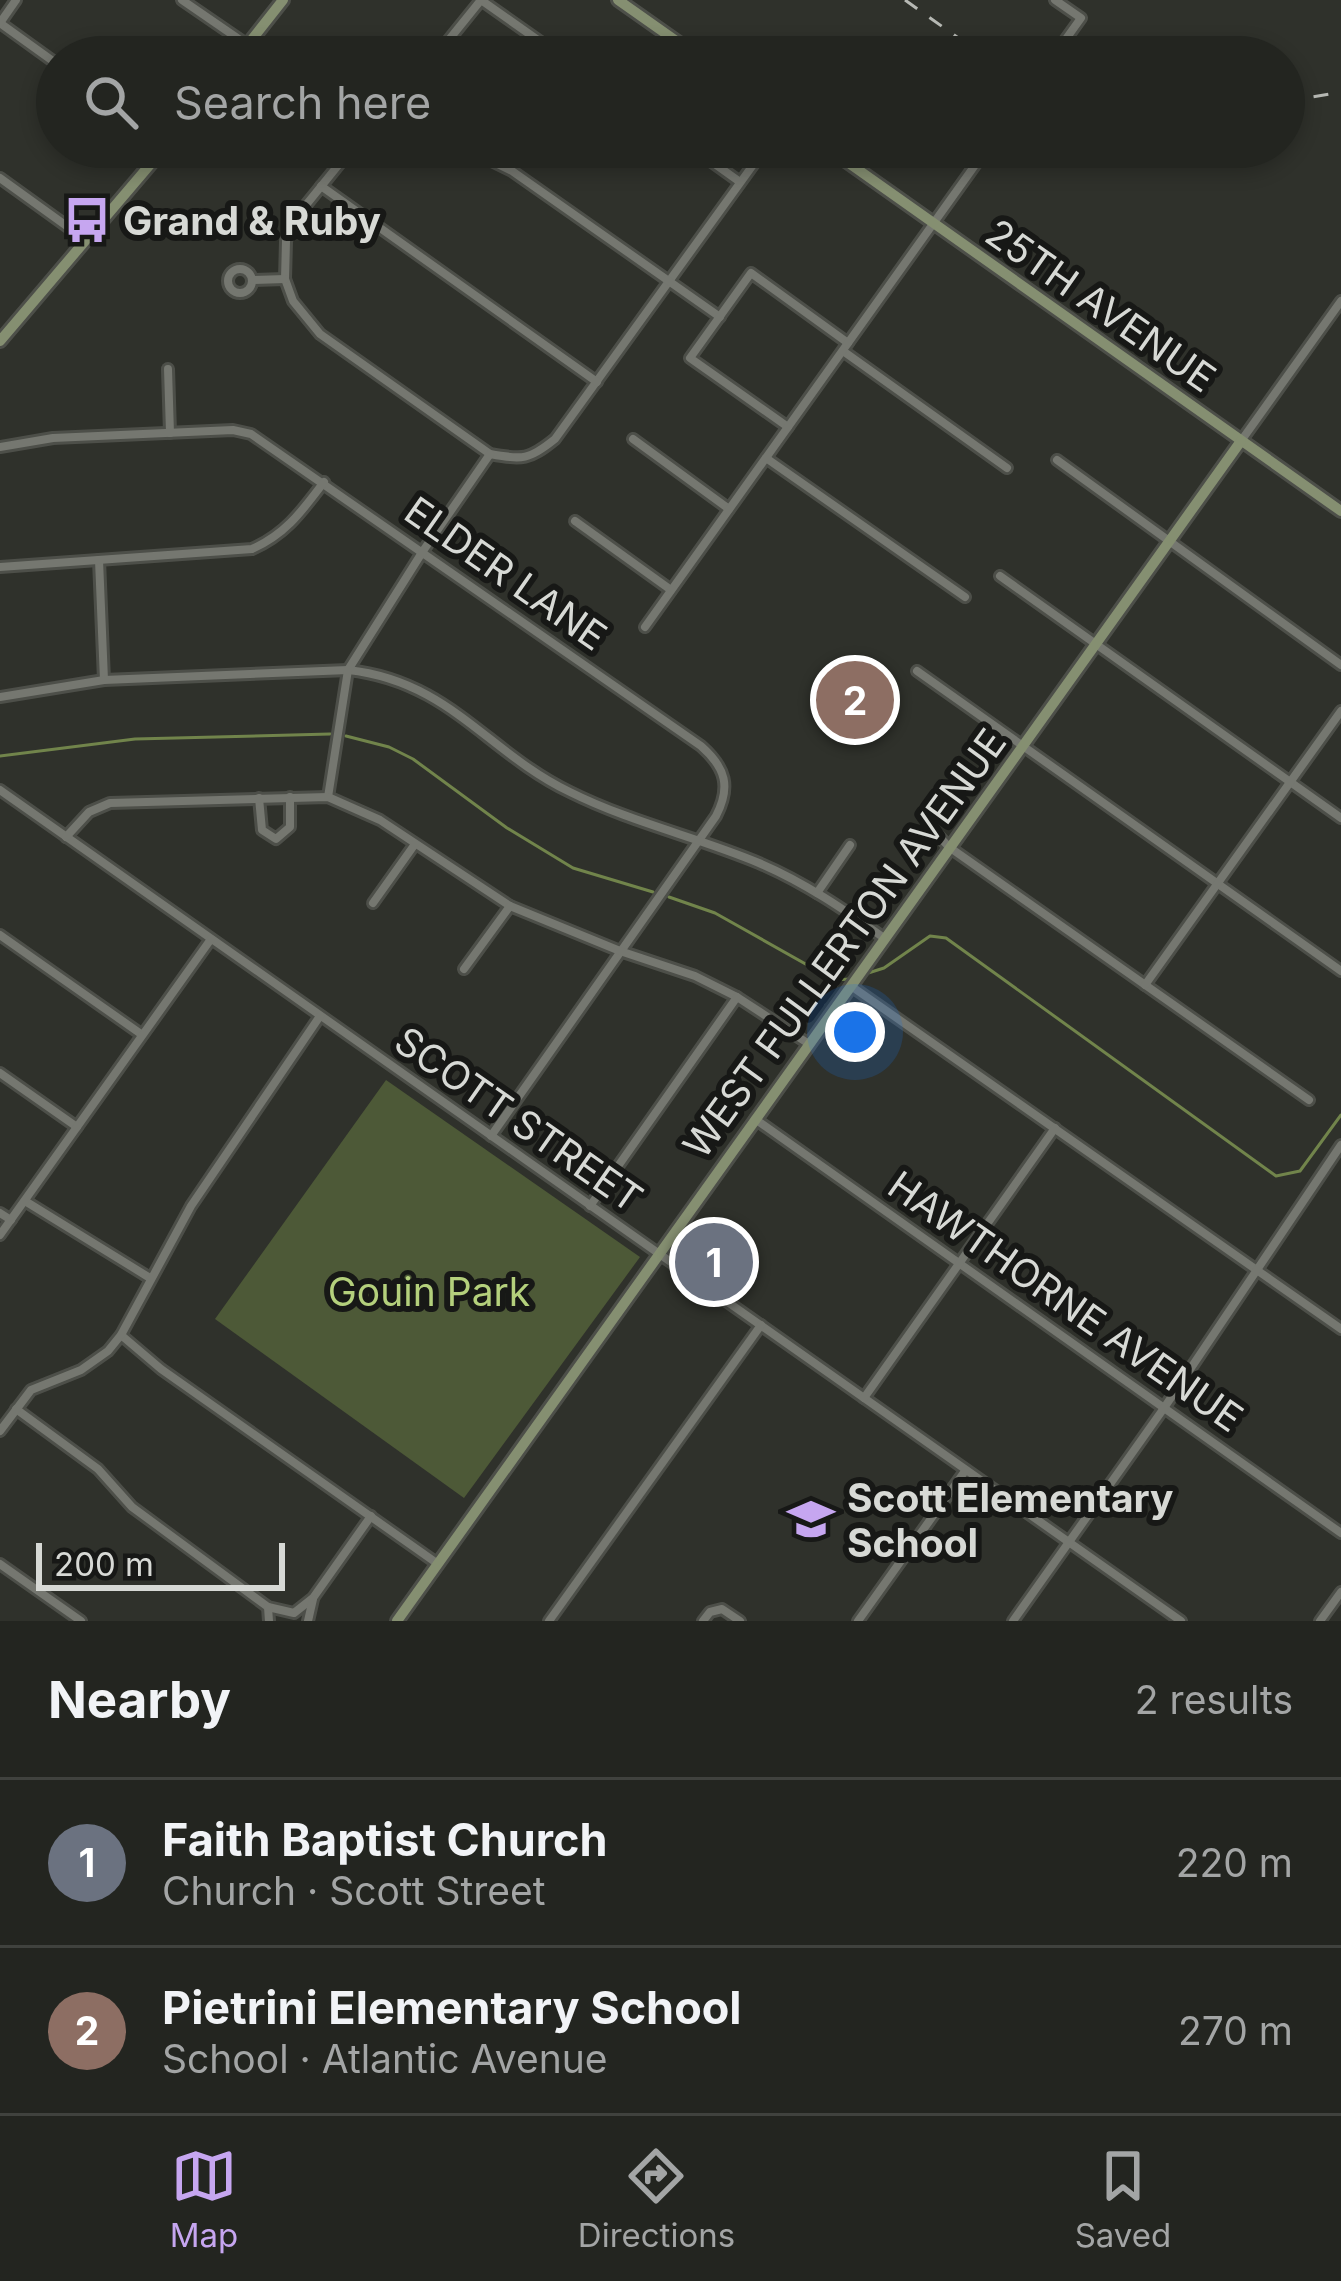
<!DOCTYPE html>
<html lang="en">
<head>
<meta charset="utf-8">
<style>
  :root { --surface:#232520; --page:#2f312d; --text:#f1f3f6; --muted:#a3a5a5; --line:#40423e; --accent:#c6a6f0 }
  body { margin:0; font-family:Inter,sans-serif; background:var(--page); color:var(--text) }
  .scale { position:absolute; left:36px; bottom:30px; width:249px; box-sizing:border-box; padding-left:12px; border:6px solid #d7d9d5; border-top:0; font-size:33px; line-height:42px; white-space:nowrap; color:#d7d9d5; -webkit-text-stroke:9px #171816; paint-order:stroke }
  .you { position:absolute; left:855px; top:1032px; width:42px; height:42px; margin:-30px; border:9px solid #fff; border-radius:50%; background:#1a73e8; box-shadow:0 0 0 18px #1a73e833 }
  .badge { display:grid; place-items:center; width:78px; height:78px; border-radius:50%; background:var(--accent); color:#fff; font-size:39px; font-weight:700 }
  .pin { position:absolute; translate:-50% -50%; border:6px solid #fff; box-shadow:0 3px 12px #0006 }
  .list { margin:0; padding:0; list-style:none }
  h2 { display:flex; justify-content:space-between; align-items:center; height:156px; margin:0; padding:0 48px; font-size:51px }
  h2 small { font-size:39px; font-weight:400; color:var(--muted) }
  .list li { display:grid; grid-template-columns:78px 1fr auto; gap:36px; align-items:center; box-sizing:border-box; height:168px; padding:0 48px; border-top:3px solid var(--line) }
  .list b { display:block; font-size:45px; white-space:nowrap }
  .list p { margin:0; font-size:39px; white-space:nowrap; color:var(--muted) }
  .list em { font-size:39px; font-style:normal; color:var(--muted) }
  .icon { flex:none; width:66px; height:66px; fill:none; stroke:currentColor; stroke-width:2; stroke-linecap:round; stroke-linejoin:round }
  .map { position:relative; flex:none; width:1341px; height:1621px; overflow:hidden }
  .search { position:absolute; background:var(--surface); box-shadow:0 6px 18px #0003; left:36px; right:36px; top:36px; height:132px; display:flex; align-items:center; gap:30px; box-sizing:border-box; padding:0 42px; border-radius:66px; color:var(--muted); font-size:45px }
  .sheet { height:492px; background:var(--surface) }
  nav { display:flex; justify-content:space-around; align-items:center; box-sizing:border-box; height:168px; border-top:3px solid var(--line); background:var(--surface); font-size:33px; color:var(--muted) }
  nav a { display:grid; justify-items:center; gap:6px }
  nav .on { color:var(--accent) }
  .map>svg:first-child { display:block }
  .green { fill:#4d5937 }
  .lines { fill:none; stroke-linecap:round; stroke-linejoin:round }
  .stream { stroke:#71844b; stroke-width:3 }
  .street-casing { stroke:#4d4f49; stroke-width:14 }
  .secondary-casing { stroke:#4d4f49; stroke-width:16 }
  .street { stroke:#757770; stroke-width:8 }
  .secondary { stroke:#858f71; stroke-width:10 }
  .rail { stroke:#b6b8b3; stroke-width:3; stroke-dasharray:15 15; stroke-linecap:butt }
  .labels { text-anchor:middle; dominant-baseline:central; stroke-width:12; stroke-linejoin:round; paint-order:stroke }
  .poi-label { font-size:39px; font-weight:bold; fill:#d7d9d5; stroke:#171816; text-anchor:start }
  .street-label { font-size:39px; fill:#d7d9d5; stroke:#171816 }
  .park-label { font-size:39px; fill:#b4d07c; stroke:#171816 }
</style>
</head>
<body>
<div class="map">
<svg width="1341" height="1621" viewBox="0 0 1341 1621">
  <rect width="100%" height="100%" fill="#2f312b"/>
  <polygon class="green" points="386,1080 640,1257 464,1498 215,1319"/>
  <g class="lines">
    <g class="stream">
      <polyline points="346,736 389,747 413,759 507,828 573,868 653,892"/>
      <polyline points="0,756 135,739 330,734"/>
      <polyline points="669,897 715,913 834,980 850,979"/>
      <polyline points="865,974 884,968 930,936 946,938 1276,1176 1300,1171 1341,1115"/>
    </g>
    <defs>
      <g id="street">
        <polyline points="182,0 265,57"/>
        <polyline points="0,23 57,64"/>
        <polyline points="0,23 16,0"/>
        <polyline points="435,57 481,0 562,57"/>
        <polyline points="1053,57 1081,18 1055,0"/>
        <path d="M353,147l-60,74 -7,20 -1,38 8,22 27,33 170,120c33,6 39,6 65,-15l211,-292"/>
        <polyline points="463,147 512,171 720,317"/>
        <polyline points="691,147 740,182"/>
        <polyline points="0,178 86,240"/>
        <polyline points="321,186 597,382"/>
        <circle cx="240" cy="281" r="12"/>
        <polyline points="252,280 285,279"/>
        <polyline points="843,351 1007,468"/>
        <polyline points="168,369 170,433"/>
        <polyline points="788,427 690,358 751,273 848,343"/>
        <polyline points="633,439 729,509"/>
        <polyline points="1241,441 1341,301"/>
        <path d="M0,447l53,-9 180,-8 18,4 450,312c25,22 30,41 15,70l-225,320"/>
        <polyline points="766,458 965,597"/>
        <polyline points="1057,460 1341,665"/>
        <polyline points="575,521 671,590"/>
        <polyline points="99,560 104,680"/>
        <path d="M0,567l252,-18c34,-15 50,-38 72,-67"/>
        <polyline points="1000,576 1341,818"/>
        <polyline points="645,627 988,147"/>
        <polyline points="917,671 1341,971"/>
        <path d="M0,697l104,-17 244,-10c101,11 139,82 222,122 60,30 127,45 189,71 45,19 86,47 125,75"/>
        <polyline points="0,790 1181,1621"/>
        <polyline points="328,797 348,670 423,551 490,454"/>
        <polyline points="259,798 262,830 276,839 290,827 290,797"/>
        <polyline points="933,830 949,847 1309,1100"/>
        <polyline points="66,837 89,812 110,803 328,797 380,820 510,906 620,951 695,976 737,997 809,1044"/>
        <polyline points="817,893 850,845"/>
        <polyline points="373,903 415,844"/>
        <polyline points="0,935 141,1034"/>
        <polyline points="464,969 510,906"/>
        <polyline points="1145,985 1341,711"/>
        <polyline points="851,986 1341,1329"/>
        <polyline points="0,1073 77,1127"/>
        <polyline points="755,1119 1341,1533"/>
        <polyline points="25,1201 150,1278"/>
        <polyline points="590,1206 737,997"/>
        <polyline points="0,1213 11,1220"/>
        <polyline points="0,1235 211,939"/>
        <polyline points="121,1335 161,1369 438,1564"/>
        <polyline points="864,1398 1055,1128"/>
        <polyline points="16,1409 98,1469 132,1507 268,1607 294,1613 313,1598 371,1516"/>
        <polyline points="0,1431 31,1390 81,1370 108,1351 121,1335 191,1206 320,1016"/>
        <polyline points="0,1564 81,1621"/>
        <polyline points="268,1607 269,1621"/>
        <polyline points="308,1621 313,1599"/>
        <polyline points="549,1621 761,1325"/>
        <polyline points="703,1621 710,1612 722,1609 740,1621"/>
        <polyline points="858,1621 965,1471"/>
        <polyline points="1013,1621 1164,1408 1341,1145"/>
        <polyline points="1320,1621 1341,1592"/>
      </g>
      <g id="secondary">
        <polyline points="618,0 699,57"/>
        <polyline points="238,57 283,0"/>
        <polyline points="826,147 1341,511"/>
        <polyline points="0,341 165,147"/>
        <polyline points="397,1621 1241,441"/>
      </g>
    </defs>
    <use href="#street" class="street-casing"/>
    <use href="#secondary" class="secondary-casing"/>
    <use href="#street" class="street"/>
    <use href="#secondary" class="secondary"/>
    <g class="rail">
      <polyline points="905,0 985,57"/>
      <polyline points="1284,102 1341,92"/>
    </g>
  </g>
  <defs>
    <symbol id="bus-bare" viewBox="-9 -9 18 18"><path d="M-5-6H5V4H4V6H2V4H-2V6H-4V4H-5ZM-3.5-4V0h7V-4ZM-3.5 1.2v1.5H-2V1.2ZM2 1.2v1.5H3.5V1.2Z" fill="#c6a6f0" stroke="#171816" stroke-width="2.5" paint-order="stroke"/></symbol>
    <symbol id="school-bare" viewBox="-9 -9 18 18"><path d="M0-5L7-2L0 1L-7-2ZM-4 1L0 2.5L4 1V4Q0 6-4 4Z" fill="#c6a6f0" stroke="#171816" stroke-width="2.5" paint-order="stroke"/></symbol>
  </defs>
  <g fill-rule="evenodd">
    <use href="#bus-bare" x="54" y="187" width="66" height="66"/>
    <use href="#school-bare" x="778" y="1486" width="66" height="66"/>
  </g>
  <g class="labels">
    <g class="poi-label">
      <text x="123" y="220">Grand &amp; Ruby</text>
      <text x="847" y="1497">Scott Elementary<tspan x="847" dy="45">School</tspan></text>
    </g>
    <g class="street-label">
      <text transform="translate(1101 305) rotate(35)">25TH AVENUE</text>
      <text transform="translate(506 573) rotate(35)">ELDER LANE</text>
      <text transform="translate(844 943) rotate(-54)">WEST FULLERTON AVENUE</text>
      <text transform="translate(519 1119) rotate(35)">SCOTT STREET</text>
      <text transform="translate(1066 1301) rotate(35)">HAWTHORNE AVENUE</text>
    </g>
    <g class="park-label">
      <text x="429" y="1291">Gouin Park</text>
    </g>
  </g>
</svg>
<div class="scale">200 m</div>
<div class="you"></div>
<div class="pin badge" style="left:714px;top:1262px;background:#6b7280">1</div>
<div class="pin badge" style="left:855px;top:700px;background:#8d6e63">2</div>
<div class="search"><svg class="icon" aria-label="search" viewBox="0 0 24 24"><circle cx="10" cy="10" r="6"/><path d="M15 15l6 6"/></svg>Search here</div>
</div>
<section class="sheet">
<h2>Nearby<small>2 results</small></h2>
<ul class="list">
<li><span class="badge" style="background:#6b7280">1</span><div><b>Faith Baptist Church</b><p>Church · Scott Street</p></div><em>220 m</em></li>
<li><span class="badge" style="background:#8d6e63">2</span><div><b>Pietrini Elementary School</b><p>School · Atlantic Avenue</p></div><em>270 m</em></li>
</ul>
</section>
<nav>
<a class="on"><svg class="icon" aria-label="map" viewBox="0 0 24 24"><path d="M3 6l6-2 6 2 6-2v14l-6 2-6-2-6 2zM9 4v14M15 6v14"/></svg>Map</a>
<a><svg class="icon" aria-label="directions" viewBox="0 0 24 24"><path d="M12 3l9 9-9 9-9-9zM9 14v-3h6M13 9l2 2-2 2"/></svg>Directions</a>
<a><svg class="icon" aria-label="saved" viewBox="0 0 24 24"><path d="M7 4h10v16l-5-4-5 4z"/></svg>Saved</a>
</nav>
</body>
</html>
